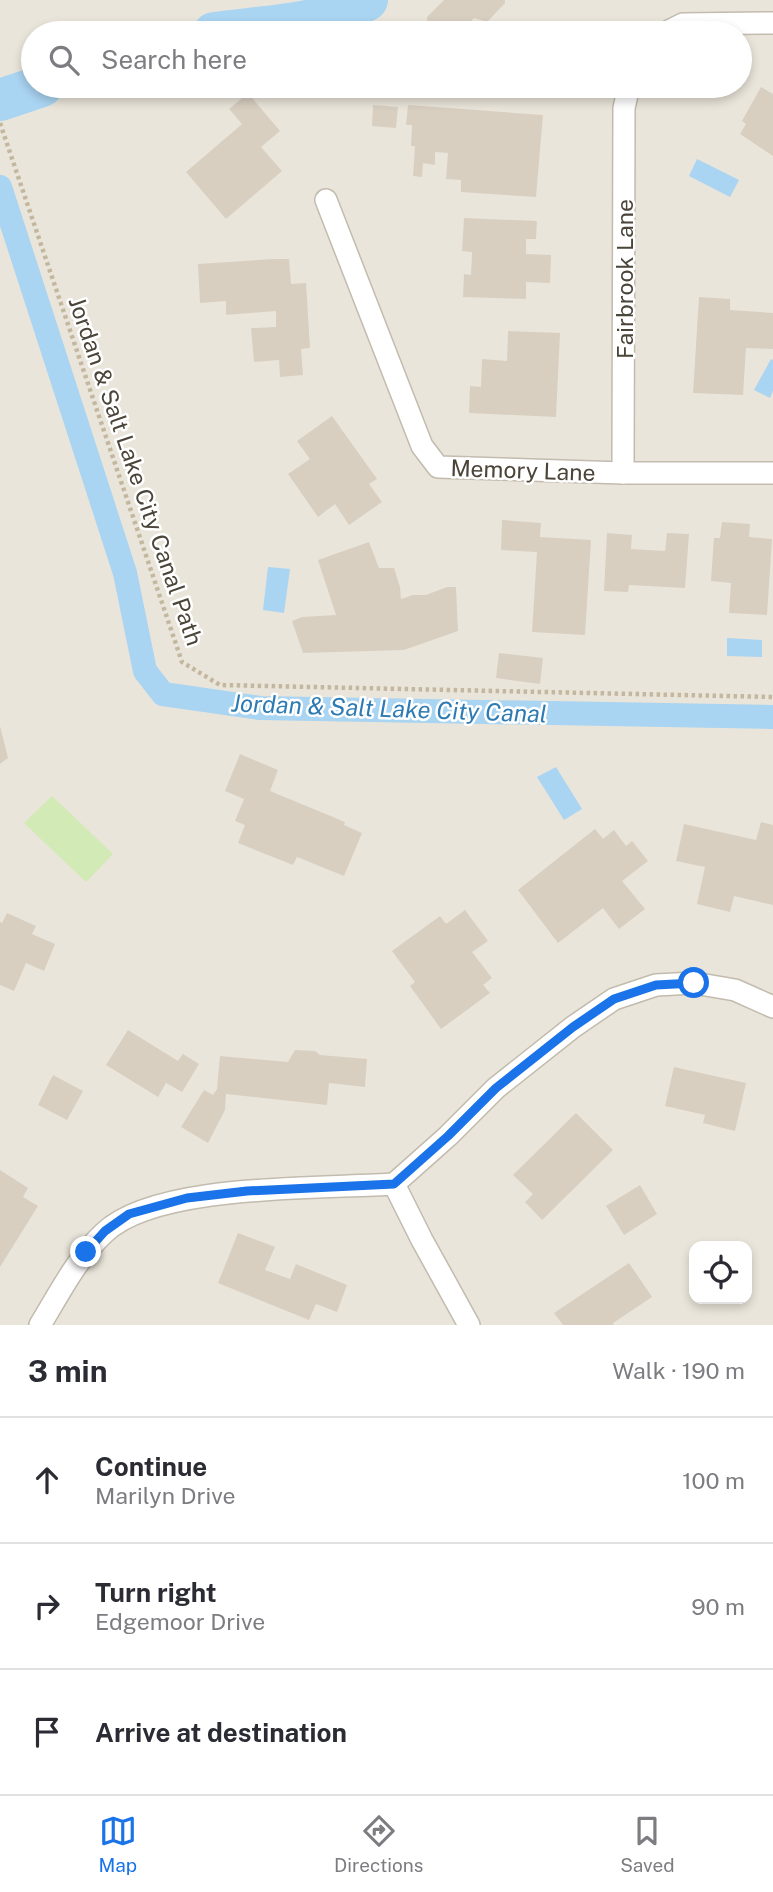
<!DOCTYPE html>
<html lang="en">
<head>
<meta charset="utf-8">
<style>
  :root { --surface:#fff; --page:#f7f7f7; --text:#2b2b33; --muted:#7c7c81; --line:#e1e1e2; --accent:#1a73e8 }
  body { margin:0; font-family:"Public Sans",sans-serif; background:var(--page); color:var(--text) }
  .controls { position:absolute; right:21px; bottom:21px; display:grid; overflow:hidden; border-radius:14px; box-shadow:0 4px 10px #0003 }
  .controls button { width:63px; height:63px; display:grid; place-items:center; padding:0; border:0; border-bottom:2px solid var(--line); background:var(--surface); color:var(--text); font:35px sans-serif }
  .stop { position:absolute; width:21px; height:21px; margin:-16px; border:5px solid #1a73e8; border-radius:50%; background:#fff }
  .stop.end { background:#1a73e8; border-color:#fff; box-shadow:0 2px 7px #0008 }
  .list { margin:0; padding:0; list-style:none }
  h2 { display:flex; justify-content:space-between; align-items:center; height:91px; margin:0; padding:0 28px; font-size:30px }
  h2 small { font-size:23px; font-weight:400; color:var(--muted) }
  .list li { display:grid; grid-template-columns:46px 1fr auto; gap:21px; align-items:center; box-sizing:border-box; height:126px; padding:0 28px; border-top:2px solid var(--line) }
  .list b { display:block; font-size:26px; white-space:nowrap }
  .list p { margin:0; font-size:23px; white-space:nowrap; color:var(--muted) }
  .list em { font-size:23px; font-style:normal; color:var(--muted) }
  .icon { flex:none; width:38px; height:38px; fill:none; stroke:currentColor; stroke-width:2; stroke-linecap:round; stroke-linejoin:round }
  .map { position:relative; flex:none; width:773px; height:1325px; overflow:hidden }
  .search { position:absolute; background:var(--surface); box-shadow:0 4px 10px #0003; left:21px; right:21px; top:21px; height:77px; display:flex; align-items:center; gap:18px; box-sizing:border-box; padding:0 24px; border-radius:38px; color:var(--muted); font-size:26px }
  .sheet { height:469px; background:var(--surface) }
  nav { display:flex; justify-content:space-around; align-items:center; box-sizing:border-box; height:98px; border-top:2px solid var(--line); background:var(--surface); font-size:19px; color:var(--muted) }
  nav a { display:grid; justify-items:center; gap:4px }
  nav .on { color:var(--accent) }
  .map>svg:first-child { display:block }
  .residential { fill:#eae5da; fill-rule:evenodd }
  .green { fill:#d2eab5 }
  .water { fill:#a9d4f2 }
  .lines { fill:none; stroke-linecap:round; stroke-linejoin:round }
  .canal { stroke:#a9d4f2; stroke-width:24 }
  .river { stroke:#a9d4f2; stroke-width:42 }
  .building { fill:#d8cfc1 }
  .street-casing { stroke:#c2bbae; stroke-width:24 }
  .path { stroke:#c4b79f; stroke-width:4.5; stroke-dasharray:3.5 3.5; stroke-linecap:butt }
  .street { stroke:#fff; stroke-width:21 }
  .route { stroke:#1a73e8; stroke-width:9 }
  .labels { text-anchor:middle; dominant-baseline:central; stroke-width:5; stroke-linejoin:round; paint-order:stroke }
  .street-label { font-size:23px; fill:#4b4439; stroke:#fff }
  .water-label { font-size:24px; font-style:italic; fill:#2e7ab2; stroke:#fff }
</style>
</head>
<body>
<div class="map">
<svg width="773" height="1325" viewBox="0 0 773 1325">
  <rect width="100%" height="100%" fill="#f6f3ec"/>
  <path class="residential" d="M0,0h773v1325h-773zM33,33h707v53h-707zM694,1246h53v53h-53z"/>
  <polygon class="green" points="52,796 113,854 86,882 24,823"/>
  <g class="water">
    <polygon points="697,159 739,180 730,197 689,176"/>
    <polygon points="771,359 773,360 773,391 770,398 754,390"/>
    <polygon points="268,567 290,569 284,613 263,610"/>
    <polygon points="727,638 762,640 762,657 727,656"/>
    <polygon points="556,767 582,809 564,820 537,777"/>
  </g>
  <g class="lines">
    <polyline class="canal" points="0,187 125,573 145,671 163,694 260,708 773,717"/>
    <g class="river">
      <path d="M214,33c51,-7 106,-7 153,-33"/>
      <polyline points="0,100 42,86"/>
    </g>
  </g>
  <g class="building">
    <polygon points="444,0 505,0 505,3 487,22 474,18 468,24 478,27 479,33 428,33 427,17"/>
    <polygon points="761,87 773,94 773,156 740,134 746,124 742,121"/>
    <polygon points="248,93 280,131 261,147 282,171 226,219 186,172 242,124 229,109"/>
    <polygon points="373,105 398,107 396,128 372,126"/>
    <polygon points="408,105 543,115 536,197 461,192 461,180 446,179 448,153 435,152 435,165 423,163 422,177 413,176 415,146 411,146 412,125 406,125"/>
    <polygon points="464,218 537,221 536,239 526,239 526,254 551,255 550,283 526,282 526,299 463,297 464,274 471,275 472,252 462,251"/>
    <polygon points="273,259 289,259 291,284 306,283 310,348 301,349 303,375 280,377 279,360 254,362 251,328 276,327 276,311 226,315 226,301 200,303 198,264"/>
    <polygon points="699,297 730,299 730,310 773,313 773,349 746,348 743,395 693,393"/>
    <polygon points="508,331 560,333 556,417 469,413 470,386 481,387 482,359 507,361"/>
    <polygon points="332,416 377,479 369,484 382,502 349,525 335,504 318,517 288,474 310,459 297,441"/>
    <polygon points="502,520 541,523 540,537 591,540 585,635 532,632 537,552 501,550"/>
    <polygon points="722,522 750,524 749,537 772,539 767,615 729,613 731,583 711,581 714,538 720,538"/>
    <polygon points="607,533 632,535 631,549 665,551 667,533 689,534 685,588 629,585 628,592 604,591"/>
    <polygon points="369,542 379,568 394,568 400,587 401,599 413,595 426,595 447,587 456,587 458,631 404,650 303,653 292,621 302,617 336,615 318,560"/>
    <polygon points="499,653 543,658 540,684 496,678"/>
    <polygon points="0,726 8,758 0,764"/>
    <polygon points="240,754 278,770 270,791 345,822 344,825 362,833 344,876 297,857 293,865 238,843 245,825 235,821 244,799 225,791"/>
    <polygon points="761,822 773,825 773,905 734,896 730,912 697,904 705,867 676,861 684,824 756,840"/>
    <polygon points="595,829 603,839 614,830 626,846 632,841 648,861 622,881 645,909 619,929 603,908 558,943 518,890"/>
    <polygon points="465,910 488,941 472,952 492,978 483,985 490,993 441,1029 410,986 415,982 392,951 440,916 446,924"/>
    <polygon points="7,913 36,926 32,934 55,944 44,971 26,963 14,991 0,985 0,922 2,923"/>
    <polygon points="128,1030 178,1061 183,1054 199,1064 182,1092 166,1083 158,1097 106,1065"/>
    <polygon points="295,1050 315,1051 320,1055 367,1059 365,1087 329,1083 327,1105 226,1094 225,1110 208,1143 181,1127 204,1090 213,1095 217,1089 220,1056 288,1062"/>
    <polygon points="674,1067 746,1083 735,1131 703,1123 705,1115 665,1106"/>
    <polygon points="53,1075 83,1091 67,1120 38,1105"/>
    <polygon points="576,1113 613,1150 542,1220 525,1202 533,1194 513,1175"/>
    <polygon points="0,1170 28,1188 23,1197 38,1206 0,1267"/>
    <polygon points="640,1185 657,1214 624,1235 606,1206"/>
    <polygon points="238,1233 275,1247 265,1270 290,1279 296,1264 347,1285 337,1312 316,1304 309,1320 218,1283"/>
    <polygon points="629,1263 652,1297 613,1323 614,1325 563,1325 554,1313"/>
  </g>
  <g class="lines">
    <defs>
      <g id="street">
        <polyline points="665,33 683,24 773,23"/>
        <polyline points="326,200 422,446 438,467 623,473 773,473"/>
        <polyline points="623,473 624,108 629,86"/>
        <polyline points="394,1184 448,1136 496,1088 573,1027 614,999 656,985 694,983 735,990 773,1007"/>
        <polyline points="394,1184 422,1240 469,1325"/>
        <path d="M40,1325c19,-31 37,-67 64,-92 51,-50 218,-44 290,-49"/>
      </g>
    </defs>
    <use href="#street" class="street-casing"/>
    <polyline class="path" points="0,123 182,662 220,685 773,697"/>
    <use href="#street" class="street"/>
  </g>
  <g class="lines">
    <polyline class="route" points="86,1252 105,1231 129,1214 187,1198 247,1191 394,1184 448,1136 496,1088 573,1027 614,999 656,985 694,983"/>
  </g>
  <g class="labels">
    <g class="street-label">
      <text transform="translate(624 279) rotate(-90)">Fairbrook Lane</text>
      <text transform="translate(523 470) rotate(2)">Memory Lane</text>
      <text transform="translate(136 471) rotate(71)">Jordan &amp; Salt Lake City Canal Path</text>
    </g>
    <g class="water-label">
      <text transform="translate(389 708) rotate(2)">Jordan &amp; Salt Lake City Canal</text>
    </g>
  </g>
</svg>
<div class="controls">
<button><svg class="icon" aria-label="locate" viewBox="0 0 24 24"><circle cx="12" cy="12" r="6"/><path d="M12 2v4M12 18v4M2 12h4M18 12h4"/></svg></button>
</div>
<div class="stop" style="left:694px;top:983px"></div>
<div class="stop end" style="left:86px;top:1252px"></div>
<div class="search"><svg class="icon" aria-label="search" viewBox="0 0 24 24"><circle cx="10" cy="10" r="6"/><path d="M15 15l6 6"/></svg>Search here</div>
</div>
<section class="sheet">
<h2>3 min<small>Walk · 190 m</small></h2>
<ul class="list">
<li><svg class="icon" aria-label="ahead" viewBox="0 0 24 24"><path d="M12 20V5M6 11l6-6 6 6"/></svg><div><b>Continue</b><p>Marilyn Drive</p></div><em>100 m</em></li>
<li><svg class="icon" aria-label="right" viewBox="0 0 24 24"><path d="M7 20v-9h11M14 6l5 5-5 5"/></svg><div><b>Turn right</b><p>Edgemoor Drive</p></div><em>90 m</em></li>
<li><svg class="icon" aria-label="arrive" viewBox="0 0 24 24"><path d="M6 21V4h12l-3 4 3 4H6"/></svg><div><b>Arrive at destination</b></div></li>
</ul>
</section>
<nav>
<a class="on"><svg class="icon" aria-label="map" viewBox="0 0 24 24"><path d="M3 6l6-2 6 2 6-2v14l-6 2-6-2-6 2zM9 4v14M15 6v14"/></svg>Map</a>
<a><svg class="icon" aria-label="directions" viewBox="0 0 24 24"><path d="M12 3l9 9-9 9-9-9zM9 14v-3h6M13 9l2 2-2 2"/></svg>Directions</a>
<a><svg class="icon" aria-label="saved" viewBox="0 0 24 24"><path d="M7 4h10v16l-5-4-5 4z"/></svg>Saved</a>
</nav>
</body>
</html>
